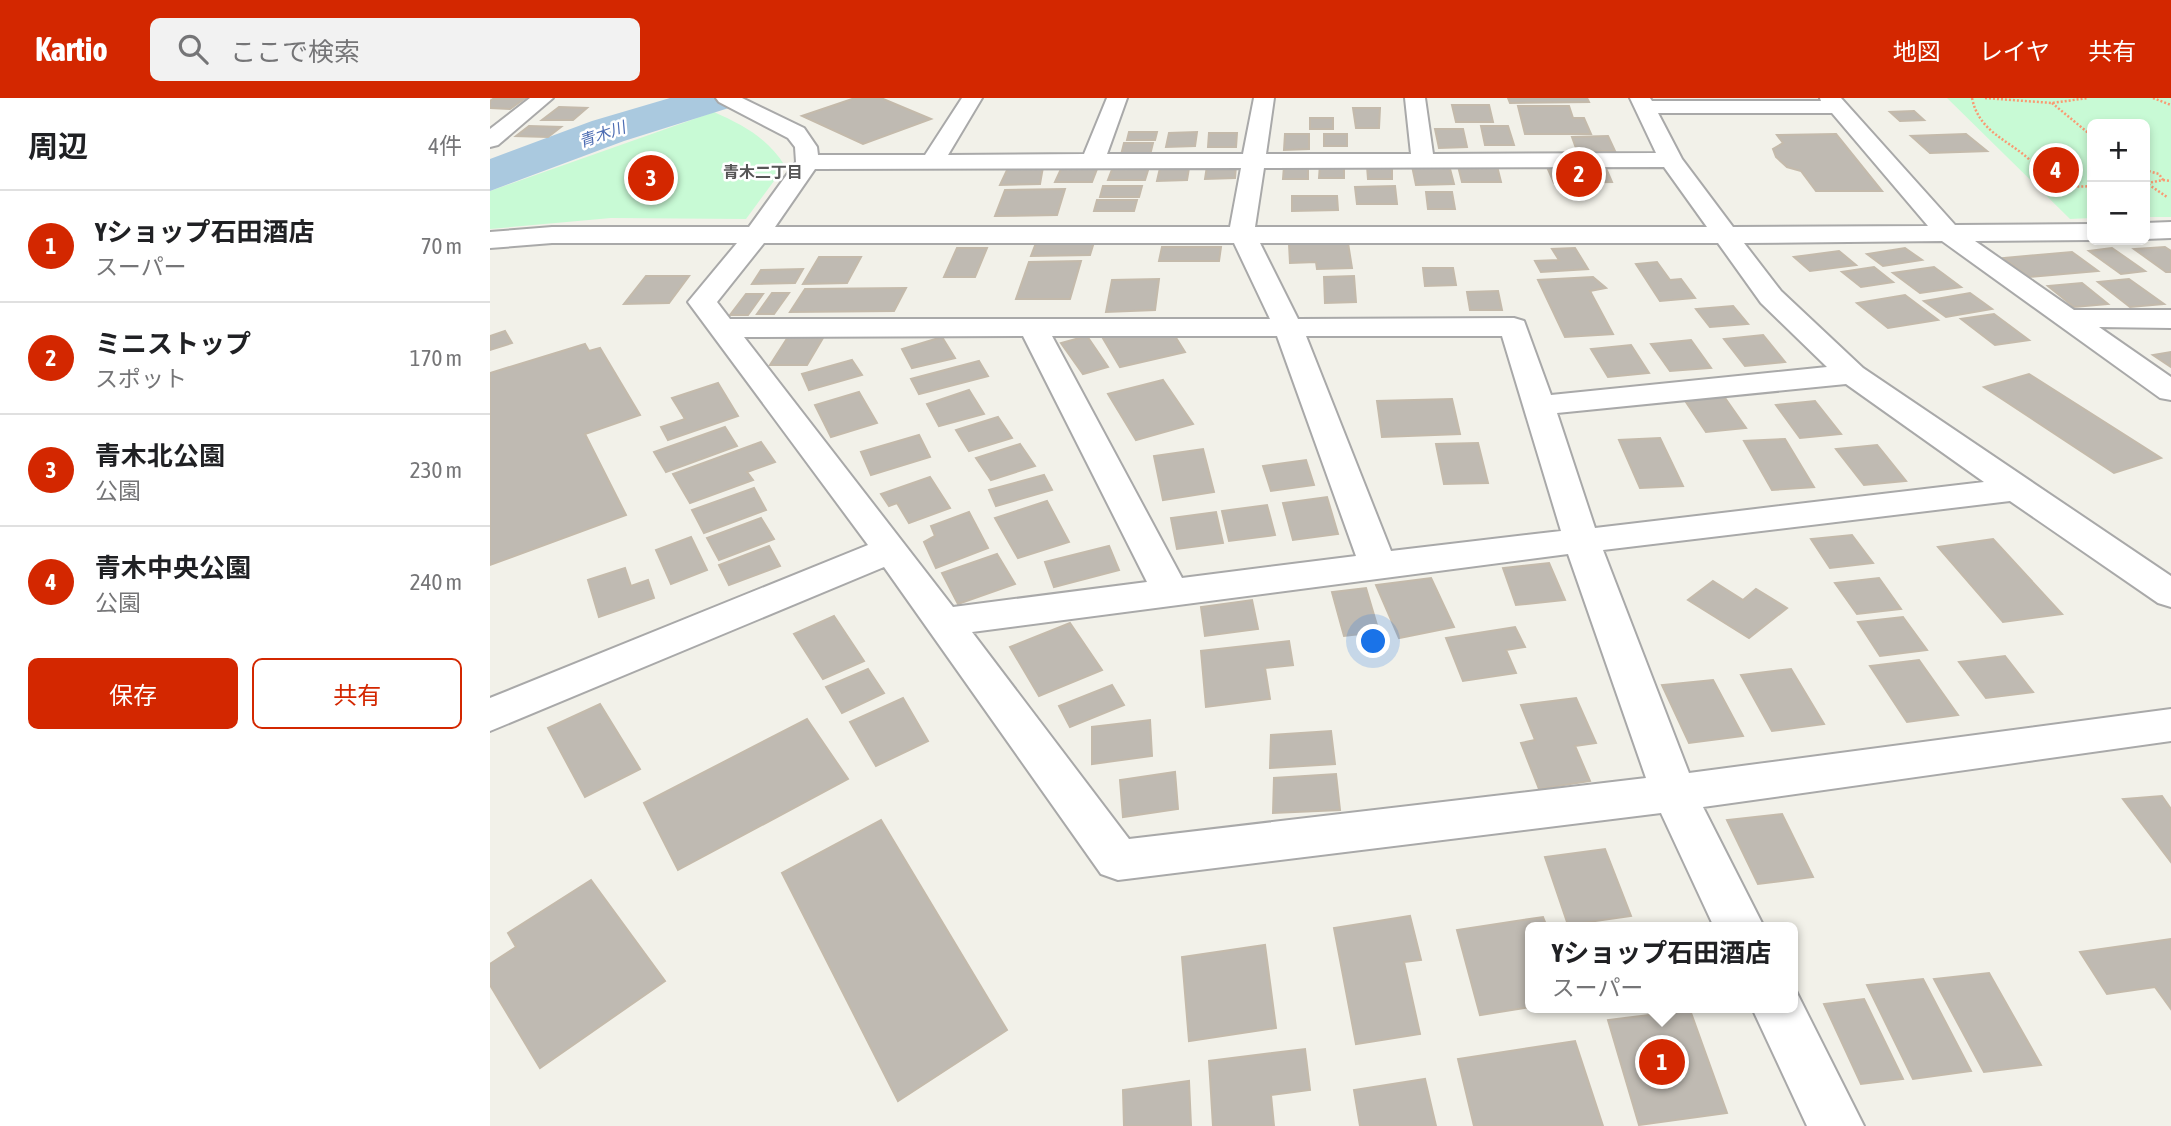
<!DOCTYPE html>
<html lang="ja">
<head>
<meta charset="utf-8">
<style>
  :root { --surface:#fff; --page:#f2f2f2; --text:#202124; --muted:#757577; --line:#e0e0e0; --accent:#d32700 }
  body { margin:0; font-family:"Asap Condensed","Noto Sans JP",sans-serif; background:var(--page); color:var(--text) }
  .controls { position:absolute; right:21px; top:21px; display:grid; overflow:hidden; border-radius:10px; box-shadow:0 4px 10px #0003 }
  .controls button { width:63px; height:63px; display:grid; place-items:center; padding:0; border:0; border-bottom:2px solid var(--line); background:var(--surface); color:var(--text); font:35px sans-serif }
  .you { position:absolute; left:884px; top:544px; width:24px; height:24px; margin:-18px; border:5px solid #fff; border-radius:50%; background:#1a73e8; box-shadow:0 0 0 10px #1a73e833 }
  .badge { display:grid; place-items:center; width:46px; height:46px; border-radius:50%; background:var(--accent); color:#fff; font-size:23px; font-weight:700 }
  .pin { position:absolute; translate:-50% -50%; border:4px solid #fff; box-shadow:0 2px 7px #0006 }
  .popup { position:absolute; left:1035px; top:824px; width:273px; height:91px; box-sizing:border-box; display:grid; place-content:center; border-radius:10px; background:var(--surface); filter:drop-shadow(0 2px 5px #0005); font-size:23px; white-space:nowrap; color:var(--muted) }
  .popup b { font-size:26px; color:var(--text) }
  .popup::after { content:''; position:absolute; left:50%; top:100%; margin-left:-14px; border:14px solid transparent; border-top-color:var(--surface) }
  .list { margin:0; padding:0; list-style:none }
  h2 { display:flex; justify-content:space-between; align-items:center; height:91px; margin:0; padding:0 28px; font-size:30px }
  h2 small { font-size:23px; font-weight:400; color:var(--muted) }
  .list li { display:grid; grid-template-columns:46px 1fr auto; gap:21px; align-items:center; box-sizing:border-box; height:112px; padding:0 28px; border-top:2px solid var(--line) }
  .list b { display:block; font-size:26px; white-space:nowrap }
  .list p { margin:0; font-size:23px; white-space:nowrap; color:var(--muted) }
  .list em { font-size:23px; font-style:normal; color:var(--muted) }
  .actions { display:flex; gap:14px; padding:21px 28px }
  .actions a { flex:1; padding:16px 0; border:2px solid var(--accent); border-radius:10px; text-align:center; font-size:24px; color:var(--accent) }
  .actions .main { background:var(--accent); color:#fff }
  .icon { flex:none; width:38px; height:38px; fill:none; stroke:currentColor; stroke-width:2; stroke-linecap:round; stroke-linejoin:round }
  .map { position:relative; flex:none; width:1681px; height:1028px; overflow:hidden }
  header { display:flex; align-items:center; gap:42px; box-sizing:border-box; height:98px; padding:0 35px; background:var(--accent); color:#fff }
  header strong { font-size:33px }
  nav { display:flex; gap:38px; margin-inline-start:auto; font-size:24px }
  .search { width:490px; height:63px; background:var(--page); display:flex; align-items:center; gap:18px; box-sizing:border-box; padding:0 24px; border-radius:10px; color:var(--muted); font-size:26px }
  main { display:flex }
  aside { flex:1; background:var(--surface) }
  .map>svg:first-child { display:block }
  .park { fill:#c8fad5 }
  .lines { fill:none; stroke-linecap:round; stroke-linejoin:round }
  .river { fill:#aac9df; fill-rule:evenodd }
  .building { fill:#bfbab2; stroke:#c4baab; stroke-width:2 }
  .minor-casing { stroke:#a9a9a9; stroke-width:4 }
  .path { stroke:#fa9972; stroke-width:2.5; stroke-dasharray:2 2; stroke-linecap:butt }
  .minor { fill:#fff; fill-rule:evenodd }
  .labels { text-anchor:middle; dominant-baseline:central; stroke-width:5; stroke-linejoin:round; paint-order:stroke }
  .far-water-label { font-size:16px; font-style:italic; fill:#4d6db3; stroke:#fff }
  .far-neighbourhood-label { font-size:16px; font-weight:bold; fill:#555; stroke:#fff }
</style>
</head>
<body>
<header>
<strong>Kartio</strong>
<div class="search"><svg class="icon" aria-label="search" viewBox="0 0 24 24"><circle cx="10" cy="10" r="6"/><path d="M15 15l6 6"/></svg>ここで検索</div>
<nav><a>地図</a><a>レイヤ</a><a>共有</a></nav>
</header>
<main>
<aside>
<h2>周辺<small>4件</small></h2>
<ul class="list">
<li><span class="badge">1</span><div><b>Yショップ石田酒店</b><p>スーパー</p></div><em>70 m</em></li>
<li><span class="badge">2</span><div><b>ミニストップ</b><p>スポット</p></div><em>170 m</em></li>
<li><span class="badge">3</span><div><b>青木北公園</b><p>公園</p></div><em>230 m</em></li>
<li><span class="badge">4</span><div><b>青木中央公園</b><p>公園</p></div><em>240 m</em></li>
</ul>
<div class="actions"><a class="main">保存</a><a>共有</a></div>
</aside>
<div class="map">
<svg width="1681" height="1028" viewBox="0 0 1681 1028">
  <rect width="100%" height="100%" fill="#f2f1e9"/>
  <g class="park">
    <polygon points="1457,0 1681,0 1681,119 1655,119 1655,26 1602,26 1602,120 1580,121"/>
    <path d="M224,14c29,13 54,26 71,54l-39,53 -135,-1 -121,11v-38z"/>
  </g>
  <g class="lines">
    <polygon class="river" points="180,0 249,0 242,9 134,43 0,93 0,61 102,23"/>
  </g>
  <g class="building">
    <polygon points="365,0 391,0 441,21 373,46 312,18"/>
    <polygon points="1018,0 1097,0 1099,4 1020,5"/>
    <polygon points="3,1 34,1 20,11 0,10 0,3"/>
    <polygon points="962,7 999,7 1003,24 966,24"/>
    <polygon points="1028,8 1079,8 1083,20 1094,20 1101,36 1035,36"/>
    <polygon points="69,9 97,10 83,22 52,22"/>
    <polygon points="863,10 890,10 889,30 866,30"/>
    <polygon points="1424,13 1434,22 1410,23 1400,14"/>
    <rect x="820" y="20" width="23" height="11"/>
    <polygon points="39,28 71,29 58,39 26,38"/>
    <polygon points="991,28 1018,28 1024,47 995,47"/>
    <polygon points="945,31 973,31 977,49 949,50"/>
    <polygon points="639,34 667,34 665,42 637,42"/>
    <polygon points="707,34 705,48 676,49 679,35"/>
    <polygon points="719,35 747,35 746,49 718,49"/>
    <polygon points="795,36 819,36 819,51 794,52"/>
    <rect x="834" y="36" width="23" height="12"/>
    <polygon points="1346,36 1392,93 1326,93 1311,73 1297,69 1286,59 1283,51 1293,45 1287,37"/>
    <polygon points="1476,36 1497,53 1440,55 1421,38"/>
    <polygon points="1118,38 1125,53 1087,53 1082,39"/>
    <polygon points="634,45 663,45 660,57 631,57"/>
    <polygon points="830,66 854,66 854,80 829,80"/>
    <polygon points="959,67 964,86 926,87 922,68"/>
    <polygon points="717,68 746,68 745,80 715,81"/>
    <polygon points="794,68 818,68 818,81 793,81"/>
    <polygon points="877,68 902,68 902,81 878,81"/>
    <polygon points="968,68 1007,68 1011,84 972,84"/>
    <polygon points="1115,68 1122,84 1064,85 1057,69"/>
    <polygon points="553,69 550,86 510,87 518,70"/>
    <polygon points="623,69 659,69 655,82 618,82"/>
    <polygon points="670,70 699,70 697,82 667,83"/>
    <polygon points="571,71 607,71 602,84 565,84"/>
    <polygon points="613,88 652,88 649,99 610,99"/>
    <polygon points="905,88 907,106 867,106 865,89"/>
    <polygon points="575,91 567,117 505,118 515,92"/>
    <polygon points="936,94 962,94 965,111 938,111"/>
    <polygon points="802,98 847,98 848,112 802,113"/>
    <polygon points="607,102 647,102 644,113 604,113"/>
    <polygon points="604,144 600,157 541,158 546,145"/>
    <polygon points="858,145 862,170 827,171 826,164 800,165 799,146"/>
    <polygon points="672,149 731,149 729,163 669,163"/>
    <polygon points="1675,149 1681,153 1681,174 1676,174 1644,151"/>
    <polygon points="467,150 497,150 485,179 454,179"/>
    <polygon points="1085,150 1098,171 1051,174 1045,163 1069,162 1062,151"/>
    <polygon points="1415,150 1432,162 1393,168 1377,156"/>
    <polygon points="1622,150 1655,173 1631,176 1599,153"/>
    <polygon points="1349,153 1366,167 1320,173 1304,159"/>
    <polygon points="1582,154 1608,173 1539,179 1514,160"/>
    <polygon points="329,159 371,159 357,185 313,186"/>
    <polygon points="591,163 580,201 526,201 539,164"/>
    <polygon points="1167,164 1180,182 1191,181 1205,200 1170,203 1146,166"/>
    <polygon points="1384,169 1403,184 1371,189 1352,174"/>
    <polygon points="1444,169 1471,189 1430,195 1403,175"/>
    <polygon points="933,170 963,170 966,187 935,188"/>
    <polygon points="313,171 305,185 262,186 271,172"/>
    <polygon points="156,178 199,178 179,205 134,206"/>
    <polygon points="864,178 866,204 835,205 834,179"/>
    <polygon points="1103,179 1116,190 1100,193 1123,236 1075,239 1048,182"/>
    <polygon points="669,181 665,212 616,214 622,182"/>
    <polygon points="1639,181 1674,206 1640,209 1608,184"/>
    <polygon points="1592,185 1618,206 1584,209 1558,188"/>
    <polygon points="416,190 404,213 300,214 315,191"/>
    <polygon points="1008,193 1012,212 980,212 977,194"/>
    <polygon points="282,195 299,195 284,216 267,216"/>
    <polygon points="1480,195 1502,211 1456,219 1434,203"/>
    <polygon points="256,196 273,196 258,217 240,217"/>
    <polygon points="1415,197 1448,222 1398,230 1367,205"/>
    <polygon points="1243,208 1258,226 1220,229 1206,211"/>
    <polygon points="1504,216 1539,242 1505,247 1471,221"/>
    <polygon points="15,233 22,245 0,252 0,238"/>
    <polygon points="683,235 695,254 630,269 611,237"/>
    <polygon points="1273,237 1295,264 1255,268 1234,241"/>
    <polygon points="597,238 618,269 593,276 571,245"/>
    <polygon points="298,239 333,240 317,267 280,267"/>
    <polygon points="452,239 465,260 422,270 412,251"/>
    <polygon points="1201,242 1221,270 1180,273 1161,246"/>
    <polygon points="95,246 99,253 110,250 150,317 95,336 136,417 0,467 0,275"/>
    <polygon points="1141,247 1159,275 1118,279 1101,251"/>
    <polygon points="1681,254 1681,269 1663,257"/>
    <polygon points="362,262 372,277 319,292 312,276"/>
    <polygon points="489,263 498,278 429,296 421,281"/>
    <polygon points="1539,276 1671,360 1624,375 1494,289"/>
    <polygon points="673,282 703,326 646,342 618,296"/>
    <polygon points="228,285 248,318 178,342 171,329 195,321 182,300"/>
    <polygon points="479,292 494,316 449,328 437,306"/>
    <polygon points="369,294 387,325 341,339 325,307"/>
    <polygon points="1233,297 1256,330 1216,334 1194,301"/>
    <polygon points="962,301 970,336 892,339 887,303"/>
    <polygon points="1325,303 1351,336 1310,340 1286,307"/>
    <polygon points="508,319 522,340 479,353 466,332"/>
    <polygon points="235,329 247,348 176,374 164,354"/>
    <polygon points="429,337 440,359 381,377 371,354"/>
    <polygon points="1170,340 1193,388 1150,390 1129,342"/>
    <polygon points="1295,341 1324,389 1282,392 1254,343"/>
    <polygon points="271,344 285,364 257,374 263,382 200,405 183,376"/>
    <polygon points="988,345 998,385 954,386 946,346"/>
    <polygon points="530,346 545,368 501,382 486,360"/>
    <polygon points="1387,347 1416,383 1374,387 1346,351"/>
    <polygon points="713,351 724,394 673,402 664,358"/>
    <polygon points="816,362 824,387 781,393 773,368"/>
    <polygon points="554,377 562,392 506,408 499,392"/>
    <polygon points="440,379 460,410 419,425 407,405 399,408 391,396"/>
    <polygon points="264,390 276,412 214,435 202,412"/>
    <polygon points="837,399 848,436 803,442 793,405"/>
    <polygon points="557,403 579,444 528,460 505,420"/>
    <polygon points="777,407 785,437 739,443 732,413"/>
    <polygon points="479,414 498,450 446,470 434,444 445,438 441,428"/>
    <polygon points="726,414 733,445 687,451 681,420"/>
    <polygon points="271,420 284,441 229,462 217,440"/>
    <polygon points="1362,437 1383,465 1340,470 1321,441"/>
    <polygon points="201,439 217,472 181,486 166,452"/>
    <polygon points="1503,441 1572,516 1513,524 1448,449"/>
    <polygon points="279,448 290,468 239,487 229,467"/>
    <polygon points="619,448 629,472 564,489 555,464"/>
    <polygon points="507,456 525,486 468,506 452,475"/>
    <polygon points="1059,465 1075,502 1026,507 1013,470"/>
    <polygon points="135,470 141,488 158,482 164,500 109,519 98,482"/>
    <polygon points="941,480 964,529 909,540 886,487"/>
    <polygon points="1389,480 1411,511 1367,516 1345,485"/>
    <polygon points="1223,483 1253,502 1266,491 1297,510 1259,540 1198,502"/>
    <polygon points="876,490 889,534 854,538 842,494"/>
    <polygon points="762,502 768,531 715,538 711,509"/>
    <polygon points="344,518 374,563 333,581 304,536"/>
    <polygon points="1413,519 1437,552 1390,558 1368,524"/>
    <polygon points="580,525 612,572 549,598 520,549"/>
    <polygon points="1025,529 1035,549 1016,552 1026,575 973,583 956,540"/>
    <polygon points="799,543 803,567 775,570 780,601 716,609 711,553"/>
    <polygon points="1515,558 1543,594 1496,600 1469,564"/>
    <polygon points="1429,562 1468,617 1417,624 1380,568"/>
    <polygon points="378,571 394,595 352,615 336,589"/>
    <polygon points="1301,571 1334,626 1282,633 1251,577"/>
    <polygon points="1223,582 1253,638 1199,645 1172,587"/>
    <polygon points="622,587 634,607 580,629 569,608"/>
    <polygon points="413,600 438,643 386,668 360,624"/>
    <polygon points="1086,600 1106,645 1085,648 1100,683 1049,691 1031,645 1045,642 1031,607"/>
    <polygon points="110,606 150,671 95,699 58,630"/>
    <polygon points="317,621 358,681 188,772 154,705"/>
    <polygon points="660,622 662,658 602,666 602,629"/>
    <polygon points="841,633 845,666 780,670 781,637"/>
    <polygon points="685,674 688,711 633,719 630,682"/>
    <polygon points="846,676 850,712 783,715 784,680"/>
    <polygon points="1672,698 1681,711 1681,764 1633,701"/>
    <polygon points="1292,716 1323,779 1268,786 1237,722"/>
    <polygon points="391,722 517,932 408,1003 292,775"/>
    <polygon points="1115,751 1141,818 1078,827 1055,759"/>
    <polygon points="101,782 175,883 50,970 0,887 0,866 26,849 18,835"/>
    <polygon points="920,818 931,862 914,864 930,936 866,946 844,830"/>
    <polygon points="1053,819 1057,829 1041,829 1041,909 990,917 967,832"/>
    <polygon points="1681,841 1681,911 1665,889 1617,896 1590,854"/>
    <polygon points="775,847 786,930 699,943 692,859"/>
    <polygon points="1499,875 1551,967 1494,974 1444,881"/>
    <polygon points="1433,881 1481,973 1423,981 1377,887"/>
    <polygon points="1374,901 1413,981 1371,986 1334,906"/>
    <polygon points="1200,912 1237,1015 1149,1027 1118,922"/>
    <polygon points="1085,943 1113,1028 984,1028 968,961"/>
    <polygon points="815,951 820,992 781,997 784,1028 723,1028 719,963"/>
    <polygon points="935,981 946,1028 870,1028 864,992"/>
    <polygon points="699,983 701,1028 634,1028 633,992"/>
  </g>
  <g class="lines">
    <defs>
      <g id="minor">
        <polygon points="40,0 63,0 8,47 0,49 0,31"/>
        <path d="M226,0h26l62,30 13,19 1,8h107l37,-57h20l-34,57 136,-1 23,-56h20l-20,56h136l11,-56h20l-8,56h145l-6,-56h20l8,56 223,-1 -26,-55h20l2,3h169l-1,-3h21l114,127 137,-1v16l-117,1 99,69h97v18l-72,-1 72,50v23l-11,-2 -218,-157 -198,2 37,48 82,77 308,208v31l-13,-4 -148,-102 -407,49 86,223 482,-64v32l-468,66 61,120h-50l-53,-114 -543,67 -17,-6 -217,-307 -394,164v-33l378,-153 -180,-243 49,-59h-185l-62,5v-16l62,-5h197l47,-65 -1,-15 -7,-9 -69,-36zM1168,15h174l96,113 -195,1 -51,-68zM1174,69l43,60h-452l9,-59zM751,70l-11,59h-455l40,-58zM274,145h470l36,76h-540l-13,-17zM770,145h458l43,60 66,64 -276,28 -27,-74 -10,-3 -216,1zM533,238l124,246 -194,25 -209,-270zM562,238h225l79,220 -174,22zM816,238h196l59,195 -170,20zM1356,286l138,98 -389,46 -38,-115zM1078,456l78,224 -517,61 -157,-207z"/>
        <polygon points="1681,124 1681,140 1655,141 1655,125"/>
        <polygon points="1303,891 1306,893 1374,1028 1317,1028 1262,910 1303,910"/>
      </g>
    </defs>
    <use href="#minor" class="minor-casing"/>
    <g class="path">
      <path d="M1482,0c7,34 35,41 58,62 9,8 12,18 24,22 12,5 25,5 38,4"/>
      <polyline points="1495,0 1562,5 1598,0"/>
      <polyline points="1663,0 1681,7"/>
      <polyline points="1562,5 1602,38"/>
      <polyline points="1655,72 1669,76 1673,82 1658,85"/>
      <polyline points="1673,82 1681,83"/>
      <polyline points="1655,84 1677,99"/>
    </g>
    <use href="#minor" class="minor"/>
  </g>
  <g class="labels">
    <g class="far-water-label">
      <text transform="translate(112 36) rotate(-19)">青木川</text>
    </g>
    <g class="far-neighbourhood-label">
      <text x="273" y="74">青木二丁目</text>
    </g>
  </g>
</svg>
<div class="controls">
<button>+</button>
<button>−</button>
</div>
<div class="you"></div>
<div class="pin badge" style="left:1172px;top:964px">1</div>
<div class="popup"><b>Yショップ石田酒店</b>スーパー</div>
<div class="pin badge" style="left:1089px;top:76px">2</div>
<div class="pin badge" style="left:161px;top:80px">3</div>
<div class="pin badge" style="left:1566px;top:72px">4</div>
</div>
</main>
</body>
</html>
